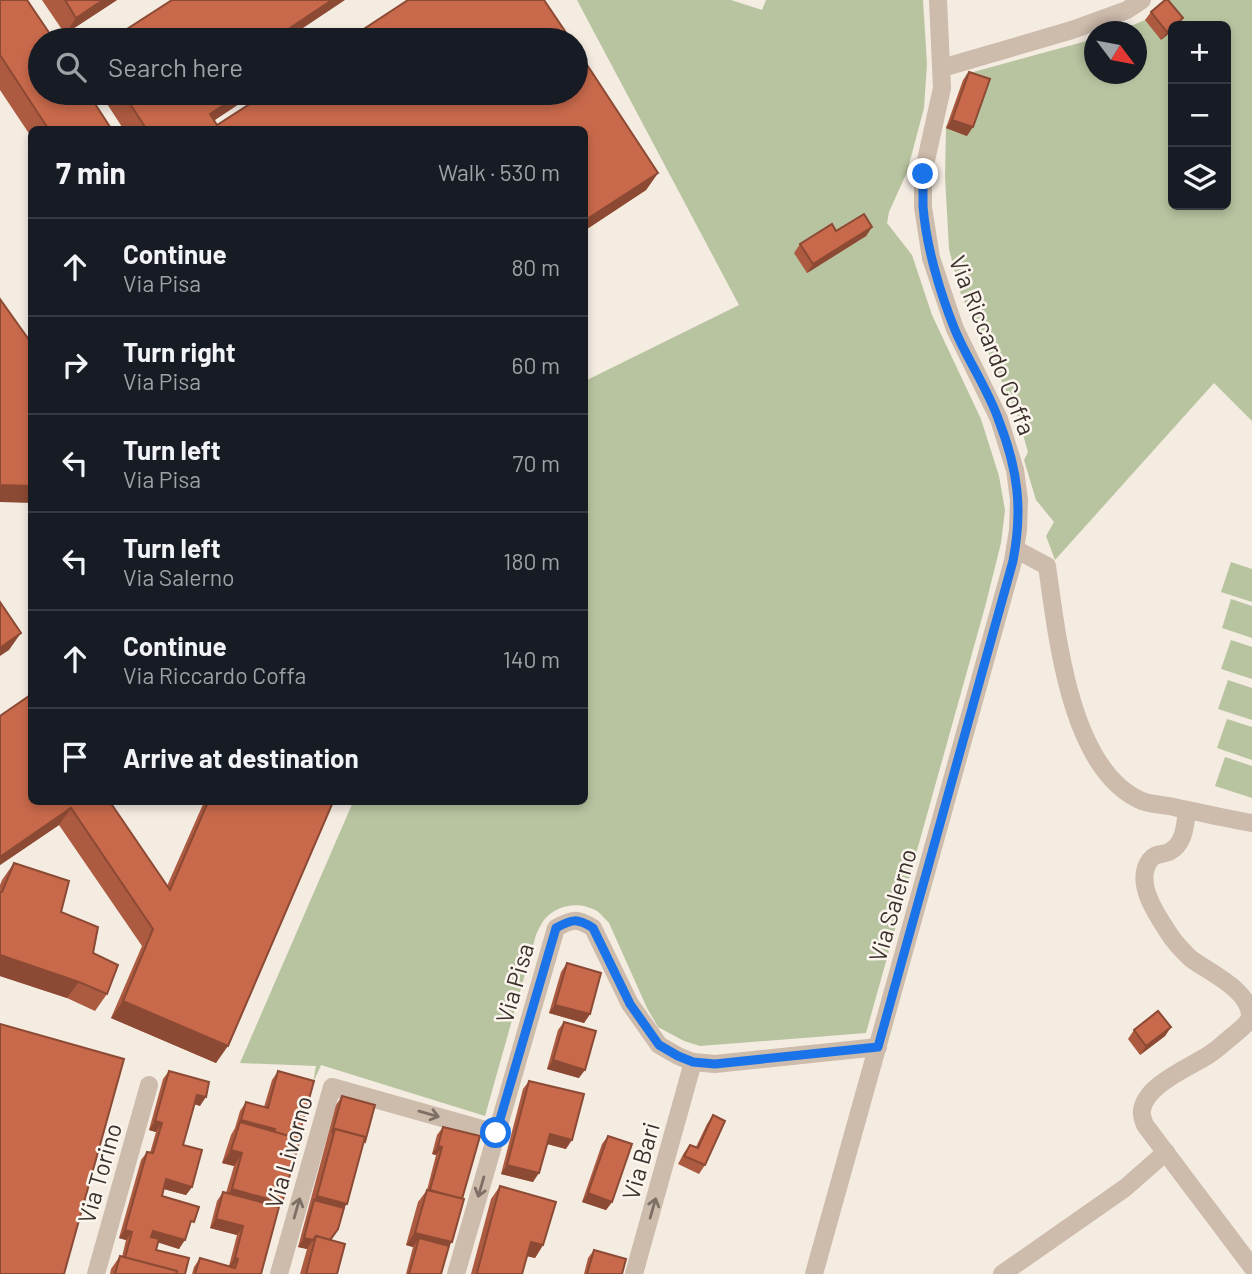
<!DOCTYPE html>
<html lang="en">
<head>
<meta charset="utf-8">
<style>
  :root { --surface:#171b24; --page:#242831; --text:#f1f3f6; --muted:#9ea1a6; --line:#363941 }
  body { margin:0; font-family:Barlow,sans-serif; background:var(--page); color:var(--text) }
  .controls { position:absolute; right:21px; top:21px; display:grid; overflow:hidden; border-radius:10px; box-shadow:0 4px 10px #0003 }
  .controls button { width:63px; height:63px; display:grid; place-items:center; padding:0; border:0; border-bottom:2px solid var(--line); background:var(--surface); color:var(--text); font:35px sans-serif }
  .compass { position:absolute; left:1084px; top:21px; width:63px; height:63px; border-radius:50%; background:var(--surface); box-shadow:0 4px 10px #0003; rotate:122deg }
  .stop { position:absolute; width:21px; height:21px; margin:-16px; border:5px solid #1a73e8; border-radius:50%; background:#fff }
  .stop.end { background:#1a73e8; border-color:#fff; box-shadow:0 2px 7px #0008 }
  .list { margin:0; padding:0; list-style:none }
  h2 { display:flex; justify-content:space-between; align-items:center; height:91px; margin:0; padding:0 28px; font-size:30px }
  h2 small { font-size:23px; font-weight:400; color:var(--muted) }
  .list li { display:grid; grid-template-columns:46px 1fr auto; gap:21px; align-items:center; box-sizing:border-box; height:98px; padding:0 28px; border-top:2px solid var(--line) }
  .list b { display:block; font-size:26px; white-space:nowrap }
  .list p { margin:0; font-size:23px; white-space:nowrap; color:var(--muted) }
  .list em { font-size:23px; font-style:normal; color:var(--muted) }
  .icon { flex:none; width:38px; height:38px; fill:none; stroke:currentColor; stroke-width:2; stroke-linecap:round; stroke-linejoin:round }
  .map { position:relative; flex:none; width:1252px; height:1274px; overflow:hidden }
  .search { position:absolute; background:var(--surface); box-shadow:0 4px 10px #0003; left:28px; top:28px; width:560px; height:77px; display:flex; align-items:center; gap:18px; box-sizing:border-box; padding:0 24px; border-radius:38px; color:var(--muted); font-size:26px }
  .panel { position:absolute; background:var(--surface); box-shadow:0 4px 10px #0003; left:28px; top:126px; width:560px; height:679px; border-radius:10px }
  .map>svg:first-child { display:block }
  .green { fill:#b8c4a0; fill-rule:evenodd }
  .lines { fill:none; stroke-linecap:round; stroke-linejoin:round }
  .minor { stroke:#cdbbac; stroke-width:18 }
  .wall { fill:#ac5a40 }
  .shaded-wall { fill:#8c4a34 }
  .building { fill:#c8694b; stroke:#8c4a34; stroke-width:2 }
  .oneway { stroke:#7d6f65 }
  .route { stroke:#1a73e8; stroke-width:9 }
  .labels { text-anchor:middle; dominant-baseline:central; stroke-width:5; stroke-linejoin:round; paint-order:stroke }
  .street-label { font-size:24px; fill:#3b302b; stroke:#fbf5ee }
</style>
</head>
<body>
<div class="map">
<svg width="1252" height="1274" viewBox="0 0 1252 1274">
  <rect width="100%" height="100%" fill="#f4ebe1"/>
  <g class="green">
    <path d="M577,0h154l31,10 4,-10h157l4,64 -3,44 -17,64 -18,40 -2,11 25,32 20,60 49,104 18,57 6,34 -4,33 -16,64 -119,426 -166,13 -16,-5 -26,-14 -11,-19 -38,-85c-4,-4 -8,-9 -12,-12 -17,-10 -40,-7 -53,9 -3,4 -6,10 -8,15l-51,181 -164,-51 -8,18 3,-17 -76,-3 113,-261h231l1,-421 154,-76z"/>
    <path d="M1169,0h83v421l-38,-38 -159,177 -9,-24 8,-14 -18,-22 -12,-40 4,-8 -11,-38 -57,-122 -11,-43 -4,-73 1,-48 20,-54 128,-35v35h42v-42l-17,-1 26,-11zM1173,26h53v179h-53z"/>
    <polygon points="1231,562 1252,569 1252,602 1221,592"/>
    <polygon points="1231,599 1252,606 1252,638 1222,628"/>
    <polygon points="1231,640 1252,647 1252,679 1221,669"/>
    <polygon points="1228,680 1252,688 1252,720 1218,709"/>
    <polygon points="1227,719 1252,727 1252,760 1217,748"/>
    <polygon points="1225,757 1252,766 1252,798 1215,786"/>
  </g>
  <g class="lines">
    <g class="minor">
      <polyline points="942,68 1072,30 1127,10 1142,0"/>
      <path d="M1015,549l32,17c10,67 22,204 95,235 11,4 25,4 36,7 25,5 49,11 74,15"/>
      <path d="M1187,810c-2,15 -2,34 -18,42 -7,3 -14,1 -19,8 -17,24 9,58 22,78 5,7 12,14 18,20 16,13 62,32 60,60 -4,8 -13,14 -19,19 -7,6 -13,12 -21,17 -19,13 -64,30 -68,56 -1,5 1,10 3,15l107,142"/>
      <polyline points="96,1274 149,1085"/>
      <polyline points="279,1274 332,1087 496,1133"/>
      <path d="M456,1274l100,-346c16,-9 21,-10 37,0l37,76 29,41 19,11 15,6 22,2 163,-17"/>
      <polyline points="634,1274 693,1062"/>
      <polyline points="814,1274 1013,561 1018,530 1019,500 1015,470 999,419 955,329 931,258 923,207 923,174 942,88 938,0"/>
      <polyline points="1002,1274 1125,1188 1166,1152"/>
    </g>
  </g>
  <g class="wall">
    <polygon points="0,0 112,130 32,130 32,138 0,90"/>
    <polygon points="42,0 117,0 65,34"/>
    <polygon points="1151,12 1183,18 1178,26 1173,26 1173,30 1161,40 1145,20"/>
    <polygon points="576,48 658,173 646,190 584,231 584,130 124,130 100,93 250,93 245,100 214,120 217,125 267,93 576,93"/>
    <polygon points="969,72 967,136 946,128 963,80"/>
    <polygon points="872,227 866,236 807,273 794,253 800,244 836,231"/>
    <polygon points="0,716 110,802 167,886 204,802 333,802 216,1063 111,1018 142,946 59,825 0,865"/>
    <polygon points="14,863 61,912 93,953 107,994 95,1011 67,998 0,976 0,885 2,880"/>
    <polygon points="567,963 590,1014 584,1023 549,1013 561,972"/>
    <polygon points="564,1022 579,1078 547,1069 558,1030"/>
    <polygon points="1171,1027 1165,1036 1140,1055 1128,1039 1134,1030"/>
    <polygon points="169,1071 200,1106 194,1104 183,1145 192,1187 186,1195 164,1189 162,1196 188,1230 179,1249 158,1242 156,1250 185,1274 110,1274 111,1269 120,1256 122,1257 126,1240 119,1238 141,1160 147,1152 150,1153 156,1132 149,1130 163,1079"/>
    <polygon points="278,1071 279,1207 261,1274 192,1274 194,1267 200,1258 229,1266 237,1235 210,1228 217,1201 223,1192 226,1193 234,1166 222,1163 231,1135 235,1128 240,1111 246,1102 264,1107 272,1080"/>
    <polygon points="529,1081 566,1149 547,1144 533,1182 501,1174 523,1089"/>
    <polygon points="342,1096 362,1146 344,1208 330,1240 337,1274 300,1274 307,1249 298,1247 336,1105"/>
    <polygon points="713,1115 705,1165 699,1174 678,1164 684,1153 690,1145 696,1147 707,1124"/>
    <polygon points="443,1127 449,1246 441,1274 406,1274 413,1247 406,1245 418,1202 427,1190 436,1155 432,1154 437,1135"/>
    <polygon points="608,1136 612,1202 606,1210 582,1202 602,1144"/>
    <polygon points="500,1186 543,1245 535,1258 527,1256 522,1274 471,1274 491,1199"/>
    <polygon points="594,1250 622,1274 584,1274 588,1258"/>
  </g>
  <g class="shaded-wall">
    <polygon points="103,0 117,0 65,34 76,18"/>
    <polygon points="332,0 345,0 285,40 272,40"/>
    <polygon points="1173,27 1173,30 1161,40 1167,32"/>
    <polygon points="242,93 250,93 245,100 200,130 210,114"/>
    <polygon points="952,120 973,127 967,136 946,128"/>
    <polygon points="658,173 646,190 584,231 584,221"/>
    <polygon points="872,227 866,236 807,273 813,264"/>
    <polygon points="0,485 32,486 32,503 0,502"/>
    <polygon points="21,633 9,650 0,656 0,648"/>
    <polygon points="71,808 59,825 0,865 0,857"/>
    <polygon points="0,955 79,982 67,998 0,976"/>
    <polygon points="123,1001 228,1046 216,1063 111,1018"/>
    <polygon points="555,1005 590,1014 584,1023 549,1013"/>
    <polygon points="1171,1027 1165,1036 1140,1055 1146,1046"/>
    <polygon points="553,1060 585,1070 579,1078 547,1069"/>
    <polygon points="197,1095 206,1097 200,1106 191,1103"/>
    <polygon points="241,1120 275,1129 269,1137 240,1122 235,1128"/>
    <polygon points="155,1121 162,1123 156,1132 149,1130"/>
    <polygon points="550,1134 572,1140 566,1149 544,1143"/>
    <polygon points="438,1146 442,1147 436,1155 432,1154"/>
    <polygon points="231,1150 242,1153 234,1166 222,1163"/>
    <polygon points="507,1165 539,1173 533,1182 501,1174"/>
    <polygon points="166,1179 192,1187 186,1195 160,1188"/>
    <polygon points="232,1189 282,1203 273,1216 223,1202"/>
    <polygon points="588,1193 612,1202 606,1210 582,1202"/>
    <polygon points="317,1196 347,1204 338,1216 314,1200"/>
    <polygon points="216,1219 243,1226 237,1235 210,1228"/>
    <polygon points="125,1230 132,1232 126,1240 119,1238"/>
    <polygon points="153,1231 185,1240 179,1249 147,1239"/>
    <polygon points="415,1233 452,1242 443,1255 419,1238 413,1247 406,1245"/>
    <polygon points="304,1238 313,1240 307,1249 298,1247"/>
    <polygon points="531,1242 543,1245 535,1258 522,1255"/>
    <polygon points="235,1258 238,1259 232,1267 229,1266"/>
  </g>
  <g class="building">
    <polygon points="0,0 27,0 54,40 40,40 40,93 88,93 112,130 49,130 0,55"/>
    <polygon points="65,0 103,0 76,18"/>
    <polygon points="172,0 332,0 272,40 110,40"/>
    <polygon points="408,0 544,0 571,40 347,40"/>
    <polygon points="1165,0 1168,0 1183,18 1167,32 1151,12"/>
    <polygon points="576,48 658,173 584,221 584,130 147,130 123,93 242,93 210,114 217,125 267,93 576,93"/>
    <polygon points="969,72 990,79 973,127 952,120"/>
    <polygon points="864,214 872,227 813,264 800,244 832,224 836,231"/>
    <polygon points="0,299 32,344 32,486 0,485"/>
    <polygon points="0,602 21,633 0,648"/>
    <polygon points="32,694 32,802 110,802 170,890 208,802 333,802 228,1046 123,1001 153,929 71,808 0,857 0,716"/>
    <polygon points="14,863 69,881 61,912 98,927 93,953 118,965 107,994 79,982 0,955 0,892 2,892"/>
    <polygon points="567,963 601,973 590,1014 555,1005"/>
    <polygon points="1158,1011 1171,1027 1146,1046 1134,1030"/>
    <polygon points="564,1022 596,1031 585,1070 553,1060"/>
    <polygon points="0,1024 124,1059 64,1274 0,1274"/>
    <polygon points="169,1071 209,1082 206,1097 197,1095 183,1145 202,1150 192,1187 166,1179 162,1196 199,1207 194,1222 191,1221 185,1240 153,1231 151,1237 159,1239 156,1250 189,1258 185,1274 176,1274 177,1271 125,1258 132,1232 125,1230 147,1152 153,1153 162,1123 155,1121"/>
    <polygon points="278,1071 314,1081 298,1139 274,1132 275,1129 241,1120 246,1102 268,1108"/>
    <polygon points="529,1081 584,1094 572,1140 550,1134 539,1173 507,1165"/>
    <polygon points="342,1096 375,1105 365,1142 363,1141 365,1137 335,1129 332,1133"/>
    <polygon points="713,1115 725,1121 705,1165 684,1156 690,1145 698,1148"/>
    <polygon points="240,1122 300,1139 282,1203 232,1189 242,1153 231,1150"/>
    <polygon points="443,1127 480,1136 462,1199 430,1190 442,1147 438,1146"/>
    <polygon points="335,1129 365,1137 347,1204 317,1196"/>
    <polygon points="608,1136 632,1144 612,1202 588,1193"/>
    <polygon points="500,1186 556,1202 543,1245 531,1242 522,1274 479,1274 477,1273"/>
    <polygon points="427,1190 464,1199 452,1242 415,1233"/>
    <polygon points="223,1192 279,1207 261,1274 195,1274 200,1258 235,1268 238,1259 235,1258 243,1226 216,1219"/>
    <polygon points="314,1200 344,1208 338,1229 330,1240 316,1236 313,1240 304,1238"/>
    <polygon points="316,1236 345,1244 337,1274 306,1274"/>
    <polygon points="419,1238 449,1246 441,1274 409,1274"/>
    <polygon points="594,1250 626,1259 622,1274 587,1274"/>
    <polygon points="120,1256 177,1271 176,1274 115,1274"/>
  </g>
  <defs><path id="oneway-shaft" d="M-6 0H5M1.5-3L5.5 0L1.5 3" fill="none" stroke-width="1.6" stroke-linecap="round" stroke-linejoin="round" transform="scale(1.75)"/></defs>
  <g class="oneway">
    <use href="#oneway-shaft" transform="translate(429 1114) rotate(16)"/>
    <use href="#oneway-shaft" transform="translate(481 1187) rotate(106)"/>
    <use href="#oneway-shaft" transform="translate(297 1208) rotate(-74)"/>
    <use href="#oneway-shaft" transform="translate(653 1208) rotate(-74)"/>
  </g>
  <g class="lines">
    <path class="route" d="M496,1133l60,-205c16,-9 21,-10 37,0l37,76 29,41 19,11 15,6 22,2 163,-17 135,-486c10,-52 5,-91 -14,-140 -11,-32 -31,-60 -44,-91 -15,-37 -29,-84 -32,-124 0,-10 0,-21 0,-32"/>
  </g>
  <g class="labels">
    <g class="street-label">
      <text transform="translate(993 345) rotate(68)">Via Riccardo Coffa</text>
      <text transform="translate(892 905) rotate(-74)">Via Salerno</text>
      <text transform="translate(514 983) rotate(-74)">Via Pisa</text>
      <text transform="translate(288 1152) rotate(-74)">Via Livorno</text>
      <text transform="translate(640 1161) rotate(-74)">Via Bari</text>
      <text transform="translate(99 1173) rotate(-74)">Via Torino</text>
    </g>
  </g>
</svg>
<div class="controls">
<button>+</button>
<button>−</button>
<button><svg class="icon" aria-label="layers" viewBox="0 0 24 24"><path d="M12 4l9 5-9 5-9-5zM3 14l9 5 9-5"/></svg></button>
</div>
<svg class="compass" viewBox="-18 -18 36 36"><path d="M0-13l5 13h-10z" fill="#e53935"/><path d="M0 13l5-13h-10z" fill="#9ea1a6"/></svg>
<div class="stop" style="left:496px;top:1133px"></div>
<div class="stop end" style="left:923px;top:174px"></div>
<div class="search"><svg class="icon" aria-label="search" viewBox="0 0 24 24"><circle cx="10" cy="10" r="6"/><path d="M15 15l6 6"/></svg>Search here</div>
<section class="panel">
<h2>7 min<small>Walk · 530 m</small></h2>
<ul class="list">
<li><svg class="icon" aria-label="ahead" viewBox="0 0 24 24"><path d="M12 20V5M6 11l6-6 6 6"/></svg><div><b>Continue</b><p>Via Pisa</p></div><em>80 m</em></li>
<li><svg class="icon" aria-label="right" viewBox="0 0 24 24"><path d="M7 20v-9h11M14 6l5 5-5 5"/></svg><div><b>Turn right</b><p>Via Pisa</p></div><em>60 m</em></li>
<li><svg class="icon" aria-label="left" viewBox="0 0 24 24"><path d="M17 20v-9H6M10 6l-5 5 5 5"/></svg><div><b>Turn left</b><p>Via Pisa</p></div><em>70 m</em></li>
<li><svg class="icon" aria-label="left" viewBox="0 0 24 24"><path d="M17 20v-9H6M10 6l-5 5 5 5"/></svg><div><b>Turn left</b><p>Via Salerno</p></div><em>180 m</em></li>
<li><svg class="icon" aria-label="ahead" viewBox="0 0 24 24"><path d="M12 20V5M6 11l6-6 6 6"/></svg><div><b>Continue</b><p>Via Riccardo Coffa</p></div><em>140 m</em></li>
<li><svg class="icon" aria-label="arrive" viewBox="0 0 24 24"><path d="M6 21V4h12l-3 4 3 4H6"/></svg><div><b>Arrive at destination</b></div></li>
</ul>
</section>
</div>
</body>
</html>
